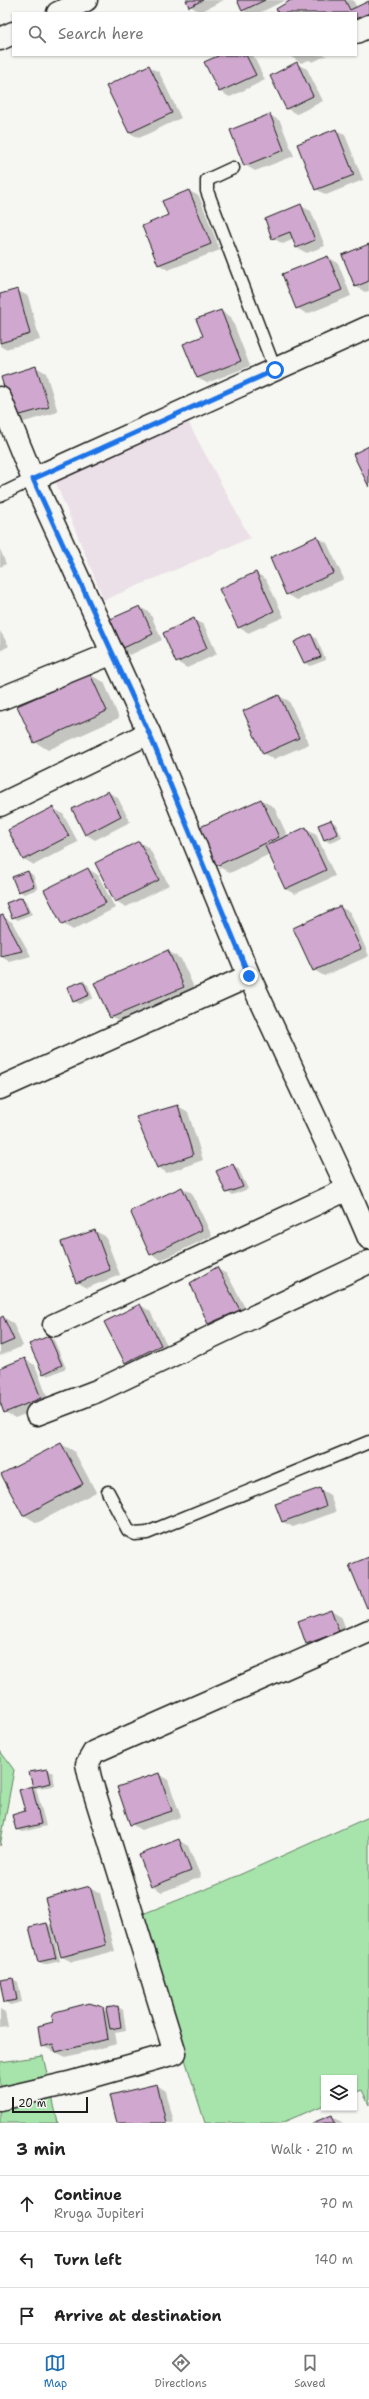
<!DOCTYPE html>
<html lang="en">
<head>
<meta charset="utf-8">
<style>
  :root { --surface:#fff; --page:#f2f2f2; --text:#222; --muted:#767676; --line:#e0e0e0; --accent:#1f6fb2 }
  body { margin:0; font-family:"Shantell Sans",sans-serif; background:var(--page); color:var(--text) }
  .controls { position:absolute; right:12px; bottom:12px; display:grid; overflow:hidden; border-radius:0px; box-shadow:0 1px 3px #0004 }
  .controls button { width:36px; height:36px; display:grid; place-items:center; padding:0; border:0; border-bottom:1px solid var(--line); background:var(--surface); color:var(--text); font:20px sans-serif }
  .scale { position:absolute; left:12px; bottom:10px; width:76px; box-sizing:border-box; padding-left:4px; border:2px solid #1c1c1c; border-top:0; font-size:11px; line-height:14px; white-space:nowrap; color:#1c1c1c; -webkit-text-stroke:3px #f6f6f2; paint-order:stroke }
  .stop { position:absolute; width:12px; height:12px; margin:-9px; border:3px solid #1a73e8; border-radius:50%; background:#fff }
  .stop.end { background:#1a73e8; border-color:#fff; box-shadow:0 1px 4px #0008 }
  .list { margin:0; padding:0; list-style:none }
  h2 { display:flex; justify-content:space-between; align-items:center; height:52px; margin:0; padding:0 16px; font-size:17px }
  h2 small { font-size:13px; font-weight:400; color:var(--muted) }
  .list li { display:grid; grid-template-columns:26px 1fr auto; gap:12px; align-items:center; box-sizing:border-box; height:56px; padding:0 16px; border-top:1px solid var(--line) }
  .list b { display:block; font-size:15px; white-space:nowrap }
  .list p { margin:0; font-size:13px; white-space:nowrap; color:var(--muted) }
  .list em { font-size:13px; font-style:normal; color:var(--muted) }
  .icon { flex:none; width:22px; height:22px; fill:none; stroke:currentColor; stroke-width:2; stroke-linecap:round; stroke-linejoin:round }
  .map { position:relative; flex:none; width:369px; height:2123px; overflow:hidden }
  .search { position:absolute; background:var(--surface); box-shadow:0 1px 3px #0004; left:12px; right:12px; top:12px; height:44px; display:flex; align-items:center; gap:10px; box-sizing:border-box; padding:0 14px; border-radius:0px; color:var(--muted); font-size:15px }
  .sheet { height:220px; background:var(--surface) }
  nav { display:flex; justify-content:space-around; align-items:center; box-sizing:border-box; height:56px; border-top:1px solid var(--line); background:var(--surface); font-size:11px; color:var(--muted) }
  nav a { display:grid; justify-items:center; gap:2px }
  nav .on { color:var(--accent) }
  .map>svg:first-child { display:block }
  .built { fill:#ebdfe8 }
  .green { fill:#a7e4ab; stroke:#628064 }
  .shadow { fill:#0003 }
  .building { fill:#d0a8cf; stroke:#1c1c1c }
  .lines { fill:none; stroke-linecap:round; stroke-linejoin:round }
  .service-casing { stroke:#1c1c1c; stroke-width:15 }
  .minor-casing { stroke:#1c1c1c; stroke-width:25 }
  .service { stroke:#f6f6f2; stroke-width:12 }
  .minor { stroke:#f6f6f2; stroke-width:22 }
  .route { stroke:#1a73e8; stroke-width:5 }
</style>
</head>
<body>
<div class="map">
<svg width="369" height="2123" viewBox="0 0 369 2123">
  <rect width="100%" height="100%" fill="#f6f6f2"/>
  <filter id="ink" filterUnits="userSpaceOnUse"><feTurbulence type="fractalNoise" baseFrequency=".025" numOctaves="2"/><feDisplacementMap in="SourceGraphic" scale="8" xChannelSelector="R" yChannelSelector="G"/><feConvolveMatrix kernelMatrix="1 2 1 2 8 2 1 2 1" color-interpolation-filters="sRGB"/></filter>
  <g filter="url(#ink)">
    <polygon class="built" points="186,418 250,538 104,600 53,476"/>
    <g class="green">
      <polygon points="0,1751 14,1770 0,1846"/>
      <polygon points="369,1817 369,2105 362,2090 354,2093 354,2078 324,2078 324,2105 281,2123 205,2123 140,1915 219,1884"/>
      <polygon points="43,2056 58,2123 0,2123 0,2062"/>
    </g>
    <g class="shadow">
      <polygon points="187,0 224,0 200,12 190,6"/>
      <polygon points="238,0 286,0 259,13 247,13 243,10"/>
      <polygon points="292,0 353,0 357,8 369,2 356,13 279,13"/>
      <polygon points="222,55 253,55 265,80 230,97 220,92"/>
      <polygon points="288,55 327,55 313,62 309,60 301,63"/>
      <polygon points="297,64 307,69 323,101 297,114 287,109"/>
      <polygon points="149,67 159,72 181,118 139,138 130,133"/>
      <polygon points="270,115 280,121 294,156 255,171 245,165"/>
      <polygon points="336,130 345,135 363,180 326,195 316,189"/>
      <polygon points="189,191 199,196 220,250 168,270 158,264 169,216"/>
      <polygon points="301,206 311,211 325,246 307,253 297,248 294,239 283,244 273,238"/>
      <polygon points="369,245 369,291 365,292 355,286"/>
      <polygon points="328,257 338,263 351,296 307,314 297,308"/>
      <polygon points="18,291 28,296 40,340 5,349 0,346 0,295"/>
      <polygon points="221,311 231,317 250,366 207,383 197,378 204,337"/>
      <polygon points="36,367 46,373 58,412 24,422 14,416 2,377"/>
      <polygon points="317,537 327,543 344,579 297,600 287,594"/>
      <polygon points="0,549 6,564 0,567"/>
      <polygon points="256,573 266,579 284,617 248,633 238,627"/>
      <polygon points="140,607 150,613 162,640 130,655 120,649"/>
      <polygon points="194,620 204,625 217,654 187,668 177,662"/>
      <polygon points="0,631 9,646 0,651"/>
      <polygon points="310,635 316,638 326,660 310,666 305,663 295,642"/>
      <polygon points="90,675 104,682 119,718 48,750 35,742 19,706"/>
      <polygon points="279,696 289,701 309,744 274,759 264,754 245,712"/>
      <polygon points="108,792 118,798 130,822 95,840 85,834"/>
      <polygon points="261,800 274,807 288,837 306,828 316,834 335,876 295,894 285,889 270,854 230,873 216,865"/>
      <polygon points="53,808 63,814 78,842 34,865 24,859"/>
      <polygon points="331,821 336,824 342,837 330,843 325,840 319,826"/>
      <polygon points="139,842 149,848 169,885 126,907 116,901"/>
      <polygon points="88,869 98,875 115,908 73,930 63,924"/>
      <polygon points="28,872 33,875 38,889 24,894 19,891"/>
      <polygon points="21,898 27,901 32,914 18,920 13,917"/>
      <polygon points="340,907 350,912 369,956 324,976 314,970"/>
      <polygon points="2,916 12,922 31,956 10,962 0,956 0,917"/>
      <polygon points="168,951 181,959 197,994 124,1025 111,1017"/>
      <polygon points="83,982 88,985 93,998 79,1004 74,1001"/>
      <polygon points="178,1106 188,1112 203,1160 167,1173 158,1167"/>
      <polygon points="233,1165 238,1168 248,1189 232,1195 227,1192"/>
      <polygon points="182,1188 192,1193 212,1236 161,1260 151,1254"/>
      <polygon points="95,1231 105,1236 120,1275 87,1288 77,1282"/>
      <polygon points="217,1269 227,1274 249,1315 218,1329 209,1323"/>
      <polygon points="140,1305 150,1311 170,1351 136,1368 126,1363 105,1323"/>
      <polygon points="3,1317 13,1323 23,1346 0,1356 0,1319"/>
      <polygon points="48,1337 54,1340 66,1368 48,1376 43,1373"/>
      <polygon points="25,1360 35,1365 50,1404 15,1418 5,1412 0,1399 0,1369"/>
      <polygon points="61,1444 74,1451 96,1492 37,1523 24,1515"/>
      <polygon points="320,1489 330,1495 336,1512 293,1527 283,1522"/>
      <polygon points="331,1610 341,1616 349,1637 317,1649 307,1644 299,1622"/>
      <polygon points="48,1770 53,1773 55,1786 36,1788 46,1826 22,1832 16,1829 26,1812 32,1787 34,1789 31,1773"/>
      <polygon points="158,1774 168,1780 181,1817 141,1830 131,1824"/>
      <polygon points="178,1840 188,1846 201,1877 162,1892 152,1886"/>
      <polygon points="90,1887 100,1893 115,1951 72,1962 62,1957 57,1940 55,1940 60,1961 44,1965 39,1962 47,1924 54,1928"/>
      <polygon points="13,1979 18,1982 22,2002 10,2005 5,2002"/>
      <polygon points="89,2004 108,2012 118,2007 123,2010 126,2030 115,2032 117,2044 66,2057 42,2046 55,2023"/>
      <polygon points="0,2010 5,2013 8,2027 0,2028"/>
      <polygon points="157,2085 166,2091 174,2123 118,2123"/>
      <polygon points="332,2116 343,2123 315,2123"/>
    </g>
    <g class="building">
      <polygon points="186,0 203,0 189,7"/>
      <polygon points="237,0 265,0 242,11"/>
      <polygon points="291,0 345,0 350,10 369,1 369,21 356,27 356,13 278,13 276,9"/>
      <polygon points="220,55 246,55 256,75 219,92 204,62"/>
      <polygon points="297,62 313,96 286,109 270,76"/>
      <polygon points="149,65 172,113 129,133 106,86"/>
      <polygon points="270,114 284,150 244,166 230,130"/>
      <polygon points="336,129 354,175 315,190 297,144"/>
      <polygon points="189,190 211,244 158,265 142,226 168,215 162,201"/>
      <polygon points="301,204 315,240 296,248 290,232 272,239 265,219"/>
      <polygon points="369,244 369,281 355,287 342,255"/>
      <polygon points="328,256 342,290 296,309 282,274"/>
      <polygon points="18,289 30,334 0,343 0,294"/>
      <polygon points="221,310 241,361 197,378 183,344 203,336 196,319"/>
      <polygon points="36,366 49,407 13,417 1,377"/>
      <polygon points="369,446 369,487 353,454"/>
      <polygon points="317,536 334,573 286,595 270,558"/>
      <polygon points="256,572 274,611 238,628 219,589"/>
      <polygon points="140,606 153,634 119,650 106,621"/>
      <polygon points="194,618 207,648 176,663 163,633"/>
      <polygon points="311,634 321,657 304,663 294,642"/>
      <polygon points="90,674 107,711 34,743 17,706"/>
      <polygon points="279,695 299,738 263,754 243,711"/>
      <polygon points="108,791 121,816 85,835 72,809"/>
      <polygon points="261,799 279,837 216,866 198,828"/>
      <polygon points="53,807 69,836 23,860 8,830"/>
      <polygon points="331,820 338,834 324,840 318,825"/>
      <polygon points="306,827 326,870 285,889 265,846"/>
      <polygon points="139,841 159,880 115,902 95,863"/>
      <polygon points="88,868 106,903 62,925 44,890"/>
      <polygon points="28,871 34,886 18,892 12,877"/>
      <polygon points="22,897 28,912 12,918 6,903"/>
      <polygon points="340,906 361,949 313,971 293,928"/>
      <polygon points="3,915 22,951 0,956 0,916"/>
      <polygon points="168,950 184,987 110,1018 94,983"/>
      <polygon points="83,981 89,995 73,1002 67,987"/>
      <polygon points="178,1105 193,1155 157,1168 136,1117"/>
      <polygon points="233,1164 243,1187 226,1193 216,1171"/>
      <polygon points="182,1187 202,1230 150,1255 130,1211"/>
      <polygon points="95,1230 110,1270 76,1283 61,1242"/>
      <polygon points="217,1267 240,1310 208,1324 190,1283"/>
      <polygon points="140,1304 161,1345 125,1363 104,1322"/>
      <polygon points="3,1316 14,1340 0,1346 0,1318"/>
      <polygon points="49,1336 62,1365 43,1374 29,1344"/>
      <polygon points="25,1358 41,1398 4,1413 0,1402 0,1368"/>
      <polygon points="61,1443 83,1484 23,1516 1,1474"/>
      <polygon points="320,1488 326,1506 282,1522 275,1504"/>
      <polygon points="369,1557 369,1607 367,1608 349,1565"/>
      <polygon points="331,1609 339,1632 306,1644 298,1621"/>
      <polygon points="48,1769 51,1783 33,1787 29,1772"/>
      <polygon points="159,1773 172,1811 130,1825 117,1787"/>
      <polygon points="32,1786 41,1824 16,1830 12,1815 25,1811 19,1790"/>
      <polygon points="179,1839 191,1871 151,1887 139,1855"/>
      <polygon points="90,1886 106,1945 61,1957 45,1898"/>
      <polygon points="47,1923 56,1958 38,1962 29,1927"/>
      <polygon points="13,1978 17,2000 4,2002 0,1980"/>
      <polygon points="89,2003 103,2007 108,2039 56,2052 53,2044 41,2047 38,2026 53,2022 52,2017 55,2012"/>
      <polygon points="118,2006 121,2027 110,2029 106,2008"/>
      <polygon points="157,2084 166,2123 117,2123 110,2095"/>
      <polygon points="332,2115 335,2123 312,2123"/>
    </g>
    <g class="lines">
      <defs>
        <g id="service">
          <polyline points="233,168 207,180 207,191 275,370"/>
          <polyline points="0,495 33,479"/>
          <polyline points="108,1492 128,1530 135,1534 147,1533 369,1442"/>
        </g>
        <g id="minor">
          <polyline points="58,13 86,0"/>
          <polyline points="356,32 369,26"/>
          <polyline points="0,39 13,33"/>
          <polyline points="0,398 33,479 149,733 249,976 348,1189 369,1238"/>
          <polyline points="33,479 369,327"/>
          <polyline points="0,699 113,653"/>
          <polyline points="0,805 149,733"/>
          <polyline points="0,1088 249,976"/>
          <polyline points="54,1325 348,1189"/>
          <polyline points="37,1414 97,1391 369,1262"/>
          <polyline points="0,2099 69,2083 175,2053 90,1778 87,1764 94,1752 369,1631"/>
        </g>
      </defs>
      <use href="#service" class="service-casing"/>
      <use href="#minor" class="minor-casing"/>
      <use href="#service" class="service"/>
      <use href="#minor" class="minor"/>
    </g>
  </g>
  <g class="lines" filter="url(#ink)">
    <polyline class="route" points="249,976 149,733 33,479 275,370"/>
  </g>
</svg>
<div class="controls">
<button><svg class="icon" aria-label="layers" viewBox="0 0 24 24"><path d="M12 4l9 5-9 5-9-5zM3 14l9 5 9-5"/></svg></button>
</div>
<div class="scale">20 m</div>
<div class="stop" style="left:275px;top:370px"></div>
<div class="stop end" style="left:249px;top:976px"></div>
<div class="search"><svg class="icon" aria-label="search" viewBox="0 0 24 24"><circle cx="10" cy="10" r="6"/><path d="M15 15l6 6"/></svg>Search here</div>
</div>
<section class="sheet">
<h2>3 min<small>Walk · 210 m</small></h2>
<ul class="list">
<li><svg class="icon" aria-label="ahead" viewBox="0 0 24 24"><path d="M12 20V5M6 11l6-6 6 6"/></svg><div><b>Continue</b><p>Rruga Jupiteri</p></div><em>70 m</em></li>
<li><svg class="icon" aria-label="left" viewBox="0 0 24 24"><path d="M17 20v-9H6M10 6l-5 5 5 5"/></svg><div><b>Turn left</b></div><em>140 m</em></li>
<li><svg class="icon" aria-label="arrive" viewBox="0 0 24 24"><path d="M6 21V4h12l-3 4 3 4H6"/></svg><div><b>Arrive at destination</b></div></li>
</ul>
</section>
<nav>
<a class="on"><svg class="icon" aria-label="map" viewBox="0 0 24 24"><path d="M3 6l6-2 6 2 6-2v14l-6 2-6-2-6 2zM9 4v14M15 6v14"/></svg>Map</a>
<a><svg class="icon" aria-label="directions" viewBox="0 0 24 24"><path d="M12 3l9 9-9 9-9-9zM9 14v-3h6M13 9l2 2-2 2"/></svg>Directions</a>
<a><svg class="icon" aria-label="saved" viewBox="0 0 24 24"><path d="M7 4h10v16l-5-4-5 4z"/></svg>Saved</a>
</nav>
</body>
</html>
